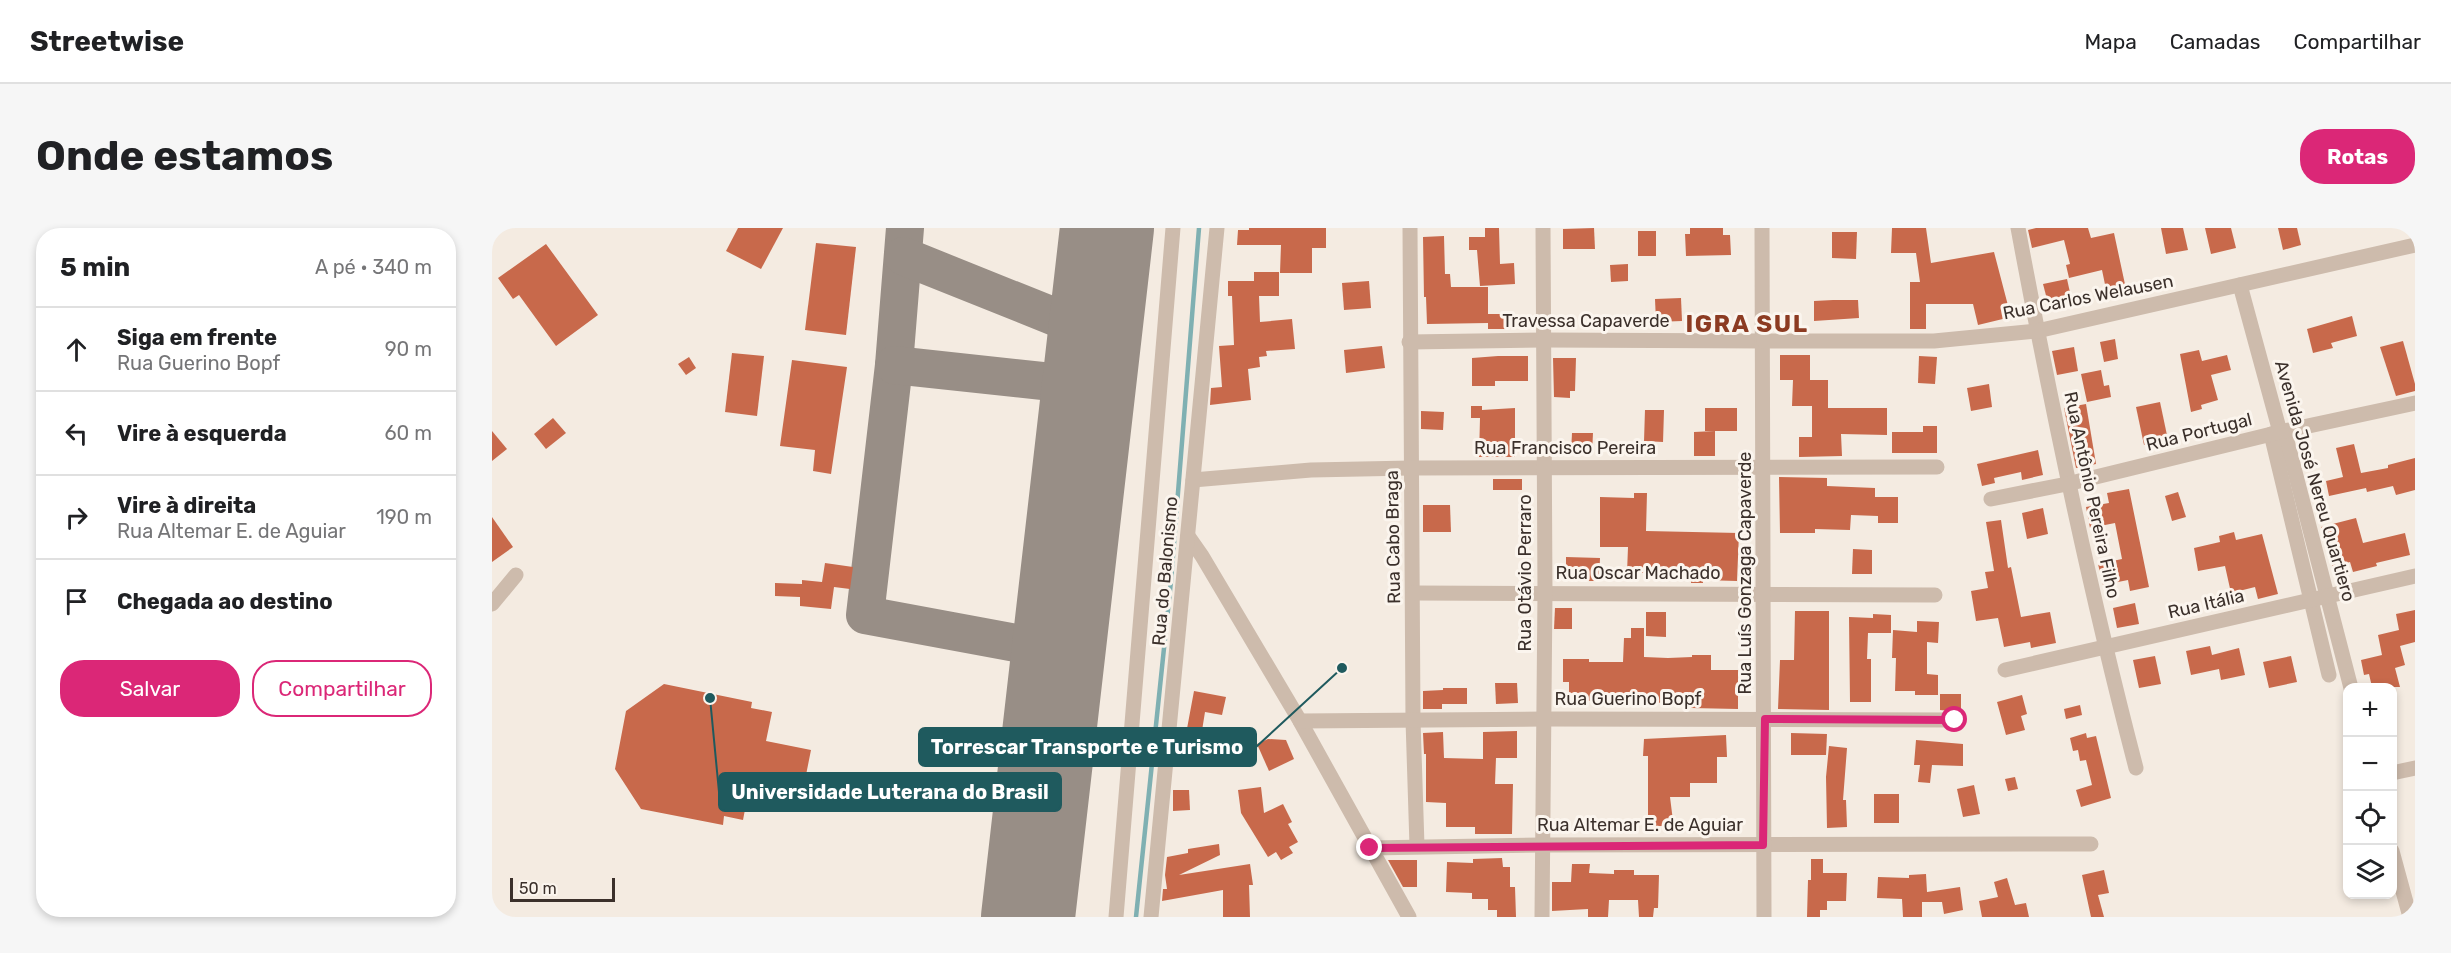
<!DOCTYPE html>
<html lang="pt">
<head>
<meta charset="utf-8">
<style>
  :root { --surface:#fff; --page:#f6f6f6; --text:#202124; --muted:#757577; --line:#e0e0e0; --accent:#db2777 }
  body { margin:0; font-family:Rubik,sans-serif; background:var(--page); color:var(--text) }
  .controls { position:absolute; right:18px; bottom:18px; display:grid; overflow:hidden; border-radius:12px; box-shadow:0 3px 9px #0003 }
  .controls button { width:54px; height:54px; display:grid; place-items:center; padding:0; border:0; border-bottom:2px solid var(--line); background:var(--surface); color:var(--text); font:30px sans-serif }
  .scale { position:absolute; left:18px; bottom:15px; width:105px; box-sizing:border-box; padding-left:6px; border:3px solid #3b302b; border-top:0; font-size:16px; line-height:21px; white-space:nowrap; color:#3b302b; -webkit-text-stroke:4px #fbf5ee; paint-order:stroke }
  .stop { position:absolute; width:18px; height:18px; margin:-14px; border:4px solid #db2777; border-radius:50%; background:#fff }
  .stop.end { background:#db2777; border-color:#fff; box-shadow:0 2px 6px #0008 }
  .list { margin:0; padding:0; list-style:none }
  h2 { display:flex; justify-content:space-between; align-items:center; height:78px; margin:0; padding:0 24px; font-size:26px }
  h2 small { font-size:20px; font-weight:400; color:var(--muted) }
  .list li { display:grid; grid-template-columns:39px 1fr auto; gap:18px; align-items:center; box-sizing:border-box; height:84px; padding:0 24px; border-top:2px solid var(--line) }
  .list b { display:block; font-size:22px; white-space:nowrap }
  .list p { margin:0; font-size:20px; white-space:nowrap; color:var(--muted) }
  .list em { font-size:20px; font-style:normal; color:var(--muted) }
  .actions { display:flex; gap:12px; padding:18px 24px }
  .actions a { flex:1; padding:14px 0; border:2px solid var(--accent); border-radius:24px; text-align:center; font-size:21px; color:var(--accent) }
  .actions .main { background:var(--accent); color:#fff }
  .icon { flex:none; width:33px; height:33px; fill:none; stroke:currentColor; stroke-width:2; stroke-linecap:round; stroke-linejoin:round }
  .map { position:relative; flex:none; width:1923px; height:689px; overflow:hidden; border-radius:24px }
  header { display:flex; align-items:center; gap:36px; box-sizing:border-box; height:84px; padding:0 30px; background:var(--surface); border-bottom:2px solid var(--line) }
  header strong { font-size:28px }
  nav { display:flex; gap:33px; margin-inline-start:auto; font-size:21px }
  .intro { display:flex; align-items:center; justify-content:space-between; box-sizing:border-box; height:144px; padding:0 36px }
  h1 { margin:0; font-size:42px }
  .button { padding:15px 27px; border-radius:24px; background:var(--accent); color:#fff; font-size:21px; font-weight:700 }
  main { display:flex; gap:36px; padding:0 36px }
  aside { flex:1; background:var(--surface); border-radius:24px; box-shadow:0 3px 9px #0003 }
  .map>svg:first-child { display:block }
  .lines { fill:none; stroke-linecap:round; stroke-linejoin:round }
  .stream { stroke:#7fb0b2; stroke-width:4.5 }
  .taxiway { stroke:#988e86; stroke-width:38 }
  .runway { stroke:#988e86; stroke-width:94 }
  .building { fill:#c8694b }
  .minor { stroke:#cdbbac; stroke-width:15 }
  .tertiary { stroke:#cdbbac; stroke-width:15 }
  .route { stroke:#db2777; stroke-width:8 }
  .labels { text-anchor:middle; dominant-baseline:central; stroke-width:6; stroke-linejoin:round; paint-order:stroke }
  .street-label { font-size:18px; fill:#3b302b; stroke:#fbf5ee }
  .district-label { font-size:24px; font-weight:bold; letter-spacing:1.5px; fill:#8c3b22; stroke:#fbf5ee }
  .leader { fill:none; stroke:#1f5a5e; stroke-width:2 }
  .callout-dot { fill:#1f5a5e; stroke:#fbf5ee; stroke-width:2 }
  .callout { fill:#1f5a5e; stroke:#1f5a5e; stroke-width:2 }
  .callout-label { font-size:20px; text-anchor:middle; font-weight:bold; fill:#fff }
</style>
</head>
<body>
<header>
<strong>Streetwise</strong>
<nav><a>Mapa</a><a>Camadas</a><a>Compartilhar</a></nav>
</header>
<div class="intro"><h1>Onde estamos</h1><a class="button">Rotas</a></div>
<main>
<aside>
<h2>5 min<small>A pé · 340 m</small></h2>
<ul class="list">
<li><svg class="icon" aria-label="ahead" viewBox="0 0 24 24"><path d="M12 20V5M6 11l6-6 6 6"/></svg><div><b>Siga em frente</b><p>Rua Guerino Bopf</p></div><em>90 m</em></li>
<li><svg class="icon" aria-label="left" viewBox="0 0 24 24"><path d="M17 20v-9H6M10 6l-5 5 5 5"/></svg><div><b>Vire à esquerda</b></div><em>60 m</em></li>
<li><svg class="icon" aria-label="right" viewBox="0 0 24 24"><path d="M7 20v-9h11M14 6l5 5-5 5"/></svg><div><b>Vire à direita</b><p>Rua Altemar E. de Aguiar</p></div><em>190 m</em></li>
<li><svg class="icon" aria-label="arrive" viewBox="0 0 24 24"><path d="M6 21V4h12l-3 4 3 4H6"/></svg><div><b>Chegada ao destino</b></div></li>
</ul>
<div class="actions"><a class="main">Salvar</a><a>Compartilhar</a></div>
</aside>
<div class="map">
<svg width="1923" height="689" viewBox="0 0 1923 689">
  <rect width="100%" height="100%" fill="#f4ebe1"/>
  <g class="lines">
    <polyline class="stream" points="644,689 679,353 707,0"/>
    <g class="taxiway">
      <polyline points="413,0 402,137 373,387 567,423"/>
      <polyline points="411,28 603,105"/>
      <polyline points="402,137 597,158"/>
    </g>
    <polyline class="runway" points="536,689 615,0"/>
  </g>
  <g class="building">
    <polygon points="246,0 291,0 269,41 234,23"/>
    <polygon points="757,0 834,0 834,20 820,20 820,45 788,45 789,17 745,17 746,2 757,2"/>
    <polygon points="993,0 1007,0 1008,36 1022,35 1023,56 988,58 985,22 977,22 977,9 993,9"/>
    <polygon points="1102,0 1103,21 1071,21 1071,1"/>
    <polygon points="1198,0 1231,0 1231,7 1238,7 1239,27 1194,28 1193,6 1198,6"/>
    <polygon points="1400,0 1434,0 1439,35 1502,24 1519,89 1486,97 1481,76 1434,76 1434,101 1418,101 1418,54 1428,54 1424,25 1399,25"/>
    <polygon points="1544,0 1596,0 1599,10 1622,5 1634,61 1615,66 1610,42 1577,50 1574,37 1578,36 1572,12 1540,20 1536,2"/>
    <polygon points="1669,0 1691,0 1696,22 1674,26"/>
    <polygon points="1713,0 1739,0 1744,20 1719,26"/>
    <polygon points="1786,0 1805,0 1809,17 1791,22"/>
    <rect x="1146" y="3" width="18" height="25"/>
    <polygon points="1340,4 1365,4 1364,31 1340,30"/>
    <polygon points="952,8 953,46 958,46 959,59 996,59 996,86 1023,86 1023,101 996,101 996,95 935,96 934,69 932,69 931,9"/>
    <polygon points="324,15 364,19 354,107 313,102"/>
    <polygon points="54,16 106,87 64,118 27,67 21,71 6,50"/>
    <polygon points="1136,36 1136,53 1119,54 1118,37"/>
    <polygon points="762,44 787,44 787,68 767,68 768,94 800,91 803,121 774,123 775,128 767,129 768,139 756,141 759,172 718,177 719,160 730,159 727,118 742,117 740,68 736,68 736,53 762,53"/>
    <polygon points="1575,51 1579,69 1556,75 1551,56"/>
    <polygon points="877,53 879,80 852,82 850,55"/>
    <polygon points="1189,70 1190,93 1164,94 1163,71"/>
    <polygon points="1341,72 1366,72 1367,90 1322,93 1322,73"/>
    <polygon points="1860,88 1865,108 1839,115 1841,120 1821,125 1815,101"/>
    <rect x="1285" y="89" width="21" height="12"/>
    <polygon points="1623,111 1626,131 1612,134 1608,114"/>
    <polygon points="1911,113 1923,156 1923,163 1904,168 1888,119"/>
    <polygon points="890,118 893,140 854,145 852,122"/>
    <polygon points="1582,119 1586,143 1565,147 1560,123"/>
    <polygon points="1707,122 1710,133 1735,127 1739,142 1719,147 1726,172 1709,177 1710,181 1699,184 1688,126"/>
    <polygon points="240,125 272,128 265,188 233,184"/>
    <polygon points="1288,127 1318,127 1318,152 1336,152 1336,180 1395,180 1395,207 1349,206 1350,228 1307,229 1307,209 1320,209 1320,178 1300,178 1301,152 1288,152"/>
    <polygon points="1006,128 1036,128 1036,153 1003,153 1003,158 980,158 980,130"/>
    <polygon points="1427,128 1445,129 1443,156 1426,155"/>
    <polygon points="197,129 204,140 194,147 186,136"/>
    <polygon points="1061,130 1084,130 1083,163 1078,163 1078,170 1062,169"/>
    <polygon points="300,132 355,139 339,246 321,243 323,222 288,218"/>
    <polygon points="1609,142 1612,158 1617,157 1619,169 1595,174 1589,146"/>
    <polygon points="1497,156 1500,179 1479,183 1475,160"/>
    <polygon points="1668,174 1676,212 1652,217 1644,179"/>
    <polygon points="1594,176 1604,236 1584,240 1572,180"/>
    <polygon points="979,178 990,178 990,182 1023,180 1023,229 987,229 988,190 979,190"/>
    <rect x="1213" y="180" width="32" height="23"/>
    <polygon points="1153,182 1172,182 1171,214 1152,213"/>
    <polygon points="929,183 952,184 951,202 929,201"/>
    <polygon points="61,190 74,205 54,221 42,206"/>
    <polygon points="1431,198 1445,198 1445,225 1400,225 1400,204 1431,204"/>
    <polygon points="0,203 15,221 0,233"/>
    <polygon points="1223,203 1223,228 1202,228 1202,204"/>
    <polygon points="1080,205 1101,205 1100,226 1079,225"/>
    <polygon points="1862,216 1869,245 1896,240 1896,237 1923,230 1923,262 1904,267 1901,258 1875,264 1874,260 1837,268 1834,253 1851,249 1844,220"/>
    <polygon points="1546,222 1551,247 1530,252 1529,244 1502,250 1503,255 1490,258 1485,236"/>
    <polygon points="1287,249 1335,250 1335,258 1383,260 1383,269 1406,269 1406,295 1386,295 1386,288 1359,287 1358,302 1323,301 1323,305 1288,305"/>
    <rect x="1001" y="251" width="29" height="11"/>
    <polygon points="1637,261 1657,359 1638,363 1636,352 1611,357 1606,336 1630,331 1623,295 1598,300 1594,279 1617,275 1615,265"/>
    <polygon points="1686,264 1694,289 1680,293 1673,268"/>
    <polygon points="1142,265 1155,265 1154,303 1247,305 1245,353 1211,352 1211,355 1199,355 1199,344 1177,342 1152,342 1152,345 1135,345 1136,319 1108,319 1108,269 1142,270"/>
    <polygon points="931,277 958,277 959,304 931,304"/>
    <polygon points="1551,280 1556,306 1535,311 1530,285"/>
    <polygon points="0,289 21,319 0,334"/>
    <polygon points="1864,290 1871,315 1913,305 1918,327 1884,335 1885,338 1861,344 1858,334 1841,339 1829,299"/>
    <polygon points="1509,292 1516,340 1519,339 1529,389 1558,384 1564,415 1539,420 1538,414 1512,419 1506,390 1484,393 1479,363 1496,360 1493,344 1502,343 1494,294"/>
    <polygon points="1742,304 1744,312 1770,306 1786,366 1766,371 1763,359 1739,365 1733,338 1706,343 1702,320 1728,314 1727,308"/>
    <polygon points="1361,321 1380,322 1380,346 1360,346"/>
    <polygon points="1074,329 1108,330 1107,353 1074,353"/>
    <polygon points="333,335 361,339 358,361 342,359 339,381 308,378 308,369 283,368 283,355 310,356 310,352 330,354"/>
    <polygon points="1643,375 1647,396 1625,400 1621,380"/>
    <polygon points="1063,380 1080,380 1080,401 1062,401"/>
    <polygon points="1923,382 1923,414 1908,418 1913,437 1903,440 1908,459 1880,459 1877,446 1872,447 1869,432 1890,427 1886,407 1907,402 1904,386"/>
    <polygon points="1303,383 1337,383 1337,482 1286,481 1288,432 1302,432"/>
    <polygon points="1154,384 1174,384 1174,409 1154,408"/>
    <polygon points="1381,386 1399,387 1399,405 1376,405 1375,431 1379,431 1379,474 1358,474 1357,389 1381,390"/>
    <polygon points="1425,393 1447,394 1446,415 1435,414 1435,446 1446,447 1446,467 1423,467 1423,463 1403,463 1404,430 1400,430 1401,402 1425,404"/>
    <polygon points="1139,400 1152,400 1152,429 1176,430 1200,429 1200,427 1219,427 1219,442 1246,442 1246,481 1199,480 1199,474 1150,475 1150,469 1127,469 1127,472 1092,473 1092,476 1077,476 1077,454 1071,454 1071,431 1097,431 1097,434 1131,434 1132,410 1139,410"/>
    <polygon points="1718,418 1720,427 1747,420 1753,447 1729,452 1727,441 1699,447 1694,423"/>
    <polygon points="1663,428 1669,456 1647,460 1641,432"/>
    <polygon points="1799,428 1805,454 1777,460 1771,434"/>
    <polygon points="1003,455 1025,455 1026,475 1004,476"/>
    <polygon points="172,456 260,474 259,480 280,484 274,513 319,522 308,577 256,566 251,592 232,588 231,597 149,581 123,541 134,483"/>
    <polygon points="951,460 975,460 975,476 950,476 950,481 931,481 931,463 951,462"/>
    <polygon points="702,463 734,469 730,487 713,484 708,515 705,515 701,531 684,528 686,505 694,506"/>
    <polygon points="1448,466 1469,466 1469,484 1448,482"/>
    <polygon points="1530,467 1535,486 1529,488 1533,502 1514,507 1505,474"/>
    <polygon points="1588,477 1590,487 1574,491 1572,481"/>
    <polygon points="1025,503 1025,530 1004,530 1003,556 1021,556 1020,606 983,606 983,599 954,599 954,575 934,574 934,526 932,526 931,505 951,504 952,530 991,531 991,504"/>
    <polygon points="1299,505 1335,506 1334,527 1299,527"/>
    <polygon points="1594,505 1595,510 1604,508 1619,570 1589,579 1584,562 1600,557 1594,532 1588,533 1586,522 1581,523 1578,510"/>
    <polygon points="1234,507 1235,529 1225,529 1225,555 1198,555 1198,569 1178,569 1181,593 1174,598 1156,598 1156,528 1151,528 1152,511"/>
    <polygon points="776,511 794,512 802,531 777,543 765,516"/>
    <polygon points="1424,512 1471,516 1471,538 1440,537 1438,555 1426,554 1428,537 1422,537"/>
    <polygon points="1337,518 1355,520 1351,572 1354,572 1355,599 1335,600 1334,549"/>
    <polygon points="1523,549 1526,561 1516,563 1513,551"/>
    <polygon points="1482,557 1488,586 1471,589 1465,561"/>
    <polygon points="769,559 772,585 791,576 800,594 796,596 806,614 797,619 801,625 789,632 784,624 776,629 749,585 746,562"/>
    <polygon points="681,562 697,562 698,582 681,583"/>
    <rect x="1382" y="566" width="25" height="29"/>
    <polygon points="727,616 728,627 687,647 758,636 761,657 757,657 758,689 731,689 731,662 670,673 671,661 675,661 673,647 675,629 696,625 696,621"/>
    <polygon points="1010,630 1011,639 1018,639 1018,659 1023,659 1024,689 1005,689 1005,682 996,682 996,671 980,671 980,665 954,664 955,634 981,635 981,631"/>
    <polygon points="1319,631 1331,631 1331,645 1355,645 1354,673 1335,673 1335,682 1328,682 1328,689 1315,689 1316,652 1319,652"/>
    <polygon points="896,632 925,632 925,659 911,659"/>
    <polygon points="1080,636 1098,636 1097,645 1122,646 1122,642 1142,642 1142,647 1167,647 1166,680 1162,680 1161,689 1147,689 1146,672 1117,672 1116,689 1096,689 1096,681 1060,683 1060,654 1079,654"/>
    <polygon points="1612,642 1617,665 1606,667 1612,689 1599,689 1590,647"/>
    <polygon points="1434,646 1435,664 1468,659 1471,682 1452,686 1450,674 1430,674 1430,689 1411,689 1410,671 1385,670 1386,649 1417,650 1417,647"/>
    <polygon points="1515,650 1523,677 1534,675 1537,689 1490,689 1487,673 1506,669 1502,654"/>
  </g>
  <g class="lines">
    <g class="minor">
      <polyline points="918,0 921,492 925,618"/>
      <path d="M1526,0c34,183 71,360 118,540"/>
      <polyline points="1748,57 1788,204 1795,213 1859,460"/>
      <polyline points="917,114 1052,112 1272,113"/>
      <polyline points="1779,206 1837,447"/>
      <polyline points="701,252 819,242 919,240 1445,239"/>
      <polyline points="1499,271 1575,256 1788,204 1923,175"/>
      <polyline points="696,308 710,328 808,493 917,689"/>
      <polyline points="922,365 1443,367"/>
      <polyline points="0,376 24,347"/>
      <polyline points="1513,442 1923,348"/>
      <polyline points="808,493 1052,491 1463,492"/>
      <polyline points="1900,545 1923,540"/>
      <polyline points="878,620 1049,617 1599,616"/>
      <polyline points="1900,623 1918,689"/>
      <polyline points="624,689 681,0"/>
      <polyline points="659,689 725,0"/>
      <polyline points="1050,689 1053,364 1051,0"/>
    </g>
    <g class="tertiary">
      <polyline points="1270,0 1272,689"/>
      <polyline points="1272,113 1442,113 1545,103 1923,17"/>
    </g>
  </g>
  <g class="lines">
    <polyline class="route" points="878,620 1271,617 1273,491 1463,492"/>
  </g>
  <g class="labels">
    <g class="street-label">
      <text transform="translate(1596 69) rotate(-11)">Rua Carlos Welausen</text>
      <text x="1094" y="93">Travessa Capaverde</text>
      <text transform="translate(1707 204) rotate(-14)">Rua Portugal</text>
      <text x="1073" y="220">Rua Francisco Pereira</text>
      <text transform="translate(1823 253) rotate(74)">Avenida José Nereu Quartiero</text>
      <text transform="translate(1600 267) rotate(78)">Rua Antônio Pereira Filho</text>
      <text transform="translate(901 309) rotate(-91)">Rua Cabo Braga</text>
      <text transform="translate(673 343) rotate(-85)">Rua do Balonismo</text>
      <text transform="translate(1033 345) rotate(-90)">Rua Otávio Perraro</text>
      <text x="1146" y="345">Rua Oscar Machado</text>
      <text transform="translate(1253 345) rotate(-90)">Rua Luís Gonzaga Capaverde</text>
      <text transform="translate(1714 376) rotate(-13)">Rua Itália</text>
      <text x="1136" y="471">Rua Guerino Bopf</text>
      <text x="1148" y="597">Rua Altemar E. de Aguiar</text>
    </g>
    <g class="district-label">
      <text x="1255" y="96">IGRA SUL</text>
    </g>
  </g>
  <path class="leader" d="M850 440L764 519M218 470L227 564"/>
  <g class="callout-dot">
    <circle cx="850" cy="440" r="6"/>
    <circle cx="218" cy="470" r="6"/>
  </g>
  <g class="callout">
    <rect x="427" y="500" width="337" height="38" rx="6"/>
    <rect x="227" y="545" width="342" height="38" rx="6"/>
  </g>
  <g class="callout-label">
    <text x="595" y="526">Torrescar Transporte e Turismo</text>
    <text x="398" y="571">Universidade Luterana do Brasil</text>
  </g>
</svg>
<div class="controls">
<button>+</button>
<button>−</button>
<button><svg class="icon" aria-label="locate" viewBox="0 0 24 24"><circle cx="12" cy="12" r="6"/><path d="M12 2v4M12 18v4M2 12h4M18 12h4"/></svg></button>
<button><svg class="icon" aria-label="layers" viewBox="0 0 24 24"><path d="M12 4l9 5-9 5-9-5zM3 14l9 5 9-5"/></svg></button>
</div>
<div class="scale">50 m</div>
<div class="stop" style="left:1463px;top:492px"></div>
<div class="stop end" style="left:878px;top:620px"></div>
</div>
</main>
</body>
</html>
